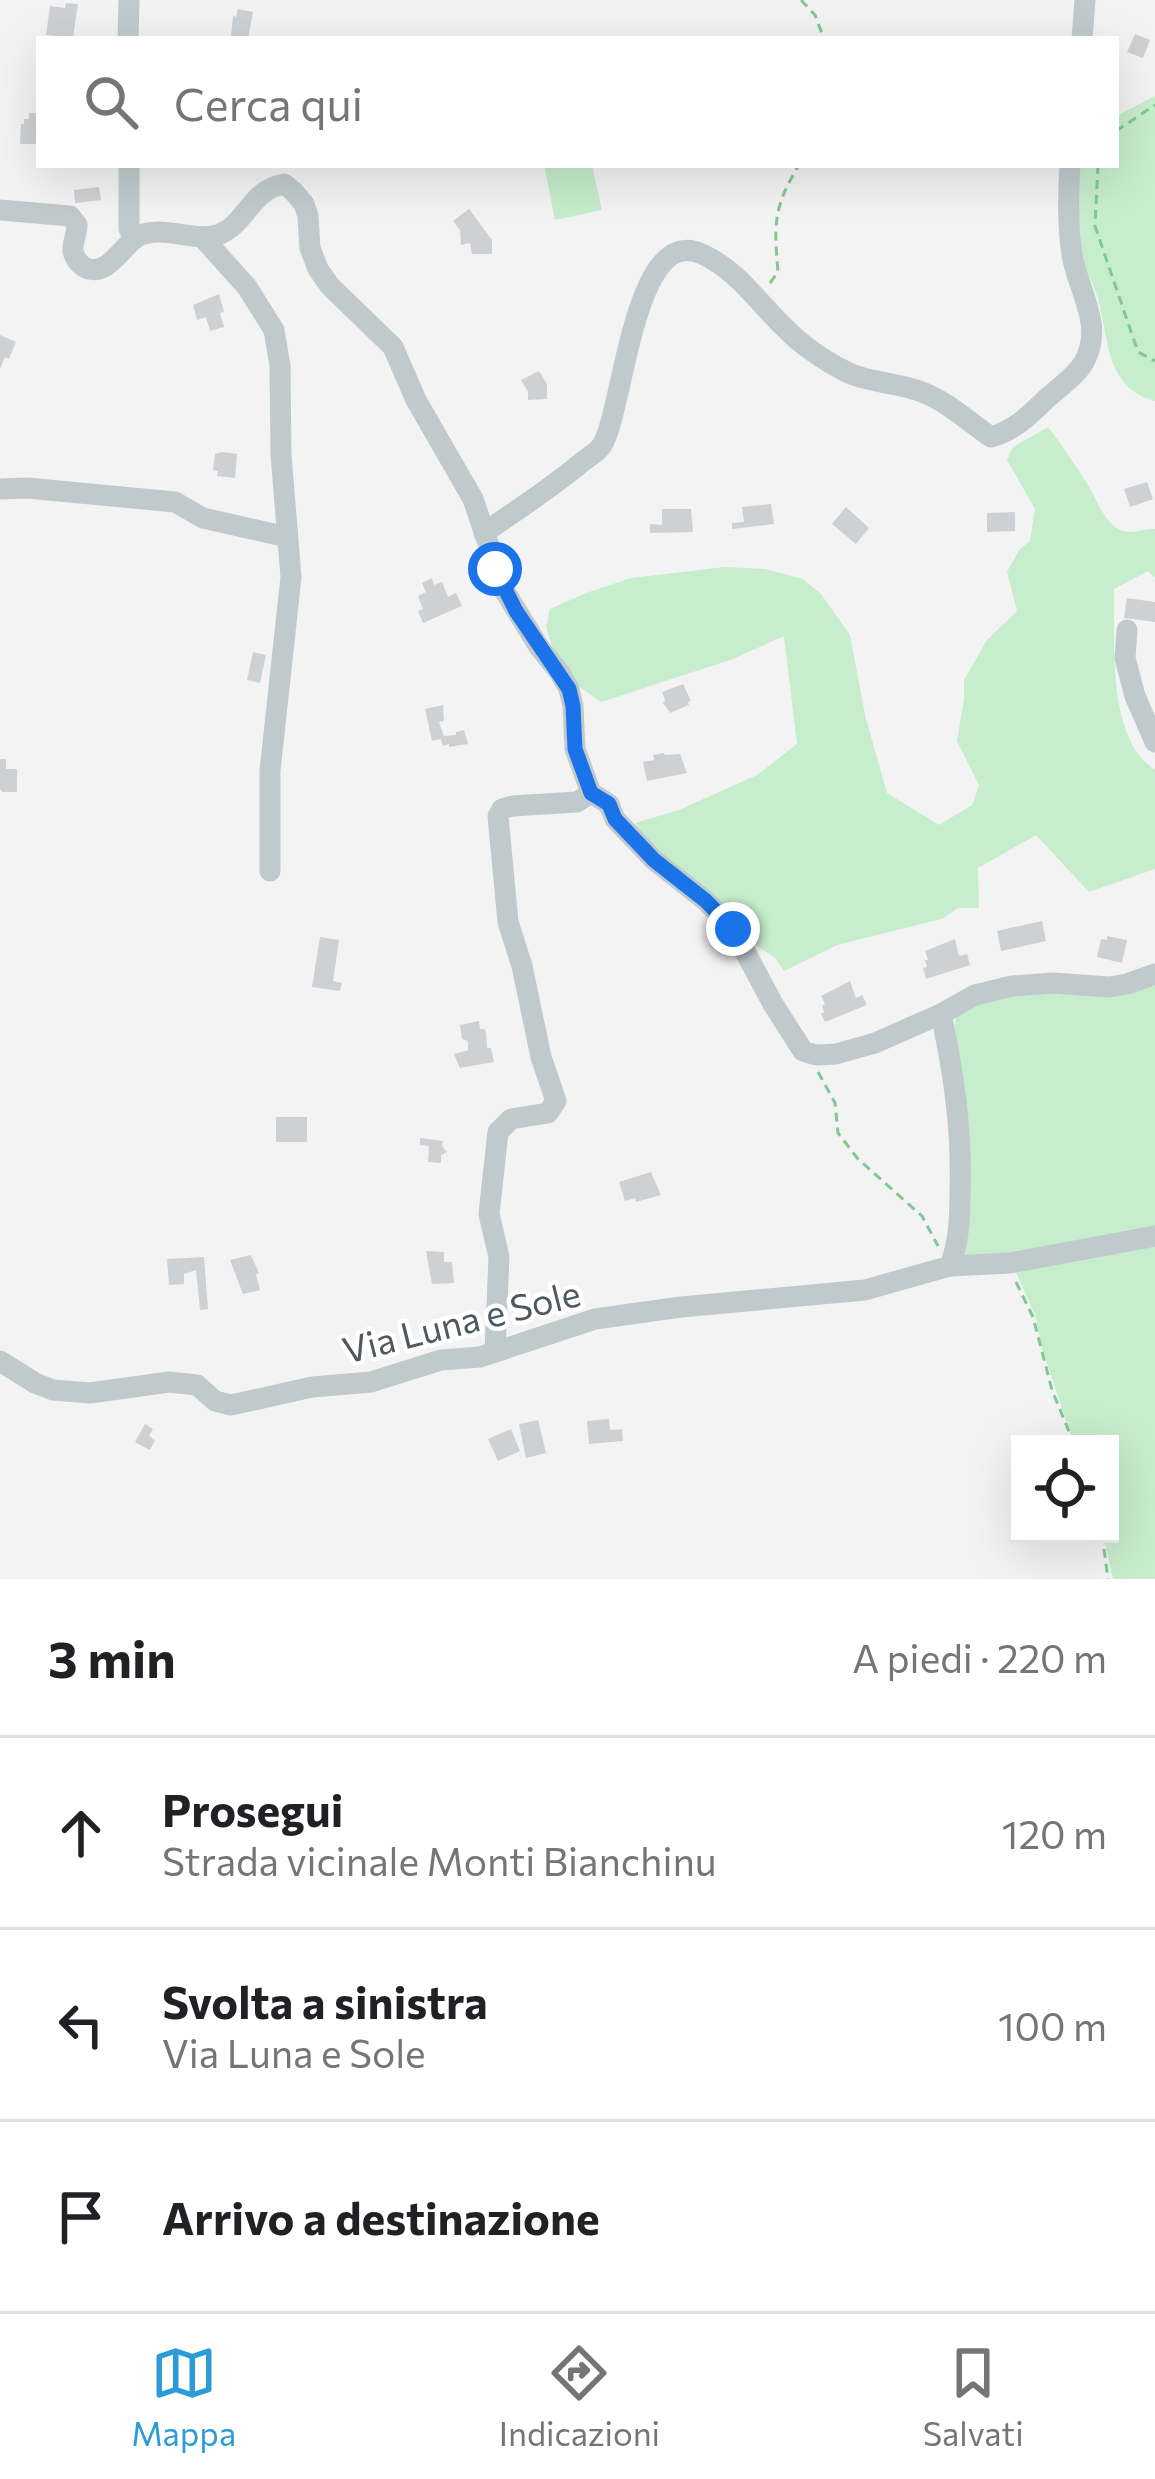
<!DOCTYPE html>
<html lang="it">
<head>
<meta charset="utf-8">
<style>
  :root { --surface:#fff; --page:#f6f6f6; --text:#202124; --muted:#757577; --line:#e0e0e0; --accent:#2b9dd6 }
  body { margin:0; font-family:Commissioner,sans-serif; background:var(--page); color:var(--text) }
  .controls { position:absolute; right:36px; bottom:36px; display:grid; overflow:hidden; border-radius:0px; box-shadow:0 12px 48px #0002 }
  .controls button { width:108px; height:108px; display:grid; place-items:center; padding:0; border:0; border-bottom:3px solid var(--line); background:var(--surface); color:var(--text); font:60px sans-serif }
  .stop { position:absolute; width:36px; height:36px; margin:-27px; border:9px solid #1a73e8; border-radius:50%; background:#fff }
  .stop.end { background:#1a73e8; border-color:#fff; box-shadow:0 3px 12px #0008 }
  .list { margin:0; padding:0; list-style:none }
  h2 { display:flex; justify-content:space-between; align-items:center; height:156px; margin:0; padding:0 48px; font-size:51px }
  h2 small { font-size:39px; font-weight:400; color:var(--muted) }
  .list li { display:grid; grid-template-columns:78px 1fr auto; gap:36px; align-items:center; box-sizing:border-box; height:192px; padding:0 48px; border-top:3px solid var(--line) }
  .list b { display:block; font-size:45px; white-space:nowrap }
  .list p { margin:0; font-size:39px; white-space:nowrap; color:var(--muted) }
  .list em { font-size:39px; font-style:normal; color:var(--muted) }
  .icon { flex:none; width:66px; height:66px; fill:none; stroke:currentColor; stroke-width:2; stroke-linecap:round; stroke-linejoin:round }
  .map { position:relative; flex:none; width:1155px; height:1579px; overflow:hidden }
  .search { position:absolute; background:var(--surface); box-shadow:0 12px 48px #0002; left:36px; right:36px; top:36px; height:132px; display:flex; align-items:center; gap:30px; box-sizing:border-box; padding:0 42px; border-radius:0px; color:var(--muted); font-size:45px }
  .sheet { height:732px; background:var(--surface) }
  nav { display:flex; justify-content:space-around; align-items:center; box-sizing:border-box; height:168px; border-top:3px solid var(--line); background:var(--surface); font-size:33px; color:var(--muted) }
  nav a { display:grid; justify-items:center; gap:6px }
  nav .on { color:var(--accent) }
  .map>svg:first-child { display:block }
  .green { fill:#c6edcc }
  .building { fill:#cdd1d4 }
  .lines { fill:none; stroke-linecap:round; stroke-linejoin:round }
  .path { stroke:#81c895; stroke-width:3; stroke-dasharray:9 6; stroke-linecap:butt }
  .minor { stroke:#c0cacd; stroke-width:21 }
  .route { stroke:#1a73e8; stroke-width:15 }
  .labels { text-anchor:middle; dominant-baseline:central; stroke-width:9; stroke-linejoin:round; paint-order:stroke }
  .street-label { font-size:36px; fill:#4c5a5f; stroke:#fff }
</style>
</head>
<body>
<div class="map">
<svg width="1155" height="1579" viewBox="0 0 1155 1579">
  <rect width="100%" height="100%" fill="#f4f3f3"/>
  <g class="green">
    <path d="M1155,96v305c-53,-14 -45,-68 -59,-108 -7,-20 -22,-41 -25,-62 -4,-20 0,-45 -1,-66h46v-49z"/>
    <polygon points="544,165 592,165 602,210 555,220"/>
    <path d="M1048,427c14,18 26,36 38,55 10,15 16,37 32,47 12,7 25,-1 37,0v49l-7,-7 -34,18c1,52 -8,149 41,181v99l-66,23 -53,-57 -58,33 1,40h-21l-16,11 -105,26 -53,26 -9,-13 -42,-29 -69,-61 -29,-45 44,-13 78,-35 40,-31 -13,-108 -51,23 -132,43 -41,-29 -14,-46 4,-18 36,-16 45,-15 94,-11 40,2 38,10 18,15 29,41 15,80 22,78 52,32 33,-20 7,-20 -22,-44 7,-42v-19l23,-40 30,-29 -10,-39 12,-22 11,-9 5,-32 -28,-49 6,-13z"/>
    <polygon points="1155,984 1155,1227 1083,1244 963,1259 954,1038 956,1014 979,1001 1005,995"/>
    <polygon points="1155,1242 1155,1579 1113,1579 1103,1534 1110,1534 1110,1444 1074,1444 1042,1348 1035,1315 1016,1272"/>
  </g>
  <g class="building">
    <polygon points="66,3 78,4 73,38 46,35 50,6 65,8"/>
    <polygon points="238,9 253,12 248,39 231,36 233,16 236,17"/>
    <polygon points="1135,34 1150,40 1143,58 1127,52"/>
    <polygon points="29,113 39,113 39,144 20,144 21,124 24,124 24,119 29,119"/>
    <polygon points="99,187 101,200 75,203 74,190"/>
    <polygon points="469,209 492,240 492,254 472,254 470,243 461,245 460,230 453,221"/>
    <polygon points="219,294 224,312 220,313 224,327 210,331 206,317 197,320 193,305"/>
    <polygon points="0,335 16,342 9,359 5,357 0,369"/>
    <polygon points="539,371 547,384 547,399 528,400 528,392 521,380"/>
    <polygon points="222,452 237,454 235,478 217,476 218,471 213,470 215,454"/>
    <polygon points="1147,482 1153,499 1130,507 1124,489"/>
    <polygon points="771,504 774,524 732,529 732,523 744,522 742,507"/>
    <polygon points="846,507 869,528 856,544 832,524"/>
    <polygon points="662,509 691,509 693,532 650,533 650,524 662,525"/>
    <polygon points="1015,512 1015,531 987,532 987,513"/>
    <polygon points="432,578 434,585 442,582 448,597 456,593 462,606 423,623 418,611 423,609 418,596 426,592 422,583"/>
    <polygon points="1127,598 1155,602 1155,622 1124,618"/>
    <polygon points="253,652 266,655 260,683 247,680"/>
    <polygon points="683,684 691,701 688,702 689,705 670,713 663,703 665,700 662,692"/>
    <polygon points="443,705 444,721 439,722 444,736 456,735 456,732 464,730 468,744 449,747 449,744 443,746 441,739 432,741 425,709"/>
    <polygon points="664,753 665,755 680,754 687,773 647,781 643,762 654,760 653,755"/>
    <polygon points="0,759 6,759 6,769 17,769 17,792 2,792 0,789"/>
    <polygon points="1042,921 1046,941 1001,951 997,931"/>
    <polygon points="1107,936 1127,940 1122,963 1097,957 1101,939 1107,940"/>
    <polygon points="320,937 339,940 333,981 342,983 340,991 312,987"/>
    <polygon points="955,939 959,956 967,954 970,965 926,979 923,968 927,967 925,960 928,960 925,951"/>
    <polygon points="850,981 856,998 862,995 867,1005 825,1022 821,1014 824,1012 822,1006 825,1004 821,996"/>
    <polygon points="479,1021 480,1029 484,1029 486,1032 487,1048 491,1048 494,1062 460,1068 454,1054 468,1050 468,1041 462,1039 460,1025"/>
    <rect x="276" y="1117" width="31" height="25"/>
    <polygon points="420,1138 443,1141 442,1146 447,1152 441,1155 441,1163 428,1162 429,1146 420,1145"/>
    <polygon points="651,1172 661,1195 636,1202 635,1198 625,1201 619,1182"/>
    <polygon points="426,1251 444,1252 444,1262 452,1262 454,1283 432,1284"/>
    <polygon points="251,1255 259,1273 256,1274 260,1290 243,1294 230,1260"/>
    <polygon points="204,1257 208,1309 200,1310 196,1270 184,1274 184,1284 169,1285 167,1259"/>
    <polygon points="609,1419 610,1430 622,1429 623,1441 589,1444 587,1421"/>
    <polygon points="538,1420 546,1453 526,1458 519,1424"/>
    <polygon points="145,1424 153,1429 149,1436 155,1440 150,1450 135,1442"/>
    <polygon points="511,1429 520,1451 498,1461 488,1439"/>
  </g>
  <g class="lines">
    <g class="path">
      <polyline points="801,0 815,15 824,39"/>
      <polyline points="1116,131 1155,105"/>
      <polyline points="1098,165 1095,226 1138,352 1155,361"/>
      <path d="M770,283l8,-11c-4,-49 -5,-64 21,-107"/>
      <polyline points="818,1072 835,1103 838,1133 858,1159 922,1216 938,1246"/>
      <polyline points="1016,1282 1033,1317 1052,1390 1074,1444"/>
      <polyline points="1102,1534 1108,1579"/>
    </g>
    <g class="minor">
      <polyline points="128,39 129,0"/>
      <polyline points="1082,39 1085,0"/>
      <polyline points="129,165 129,229 134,239"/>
      <path d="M0,210l70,6 7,9c0,9 -5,18 -4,27 2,6 6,12 11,15 23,12 38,-21 53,-30 25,-14 58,7 83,-3 27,-11 30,-44 64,-50l9,7 11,13 4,12 2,32 8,21 12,17 63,61 23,53 57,99 31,91 35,57 21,26 9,16 4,17 2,43 16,44 -14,9 -65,4 -10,3 -4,7 10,106 14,44 19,91 15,44 -8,12 -37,6 -13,13 -9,82 10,43 -4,95"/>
      <polyline points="203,238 247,287 274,330 280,366 281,455 291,577 270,771 270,871"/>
      <polyline points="0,489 27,488 175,502 203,518 287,537"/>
      <path d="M484,533c33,-23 67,-45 97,-70 6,-5 17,-11 21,-18 22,-34 31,-223 100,-191 35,16 55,47 82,73 15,16 39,33 59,43 23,13 54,12 79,22 26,10 47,30 69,45 22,-6 38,-21 54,-37 12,-11 33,-25 40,-40 18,-34 -5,-67 -12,-100 -6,-31 -5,-65 -3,-95"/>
      <polyline points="1127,630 1125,658 1135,696 1155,742"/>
      <polyline points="591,793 609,804 615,819 654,860 706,901 733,929 773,1004 803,1051 816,1055 836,1054 875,1043 941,1014 975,995 1012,986 1053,983 1109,987 1127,984 1155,974"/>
      <path d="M941,1014c13,60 21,116 19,178 0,26 -1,49 -10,74"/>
      <polyline points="0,1361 35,1383 53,1390 90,1393 169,1382 197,1385 215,1401 231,1405 312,1387 371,1382 441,1360 480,1357 595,1319 681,1307 865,1290 950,1266 1010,1263 1155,1236"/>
    </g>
  </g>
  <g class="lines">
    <polyline class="route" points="495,569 516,611 569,689 573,706 575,749 591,793 609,804 615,819 654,860 706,901 733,929"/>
  </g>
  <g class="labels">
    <g class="street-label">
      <text transform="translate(461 1320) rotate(-14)">Via Luna e Sole</text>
    </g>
  </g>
</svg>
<div class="controls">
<button><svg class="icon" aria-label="locate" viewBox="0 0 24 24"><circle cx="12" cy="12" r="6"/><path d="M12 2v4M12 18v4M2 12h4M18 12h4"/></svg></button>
</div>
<div class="stop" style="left:495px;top:569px"></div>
<div class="stop end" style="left:733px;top:929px"></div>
<div class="search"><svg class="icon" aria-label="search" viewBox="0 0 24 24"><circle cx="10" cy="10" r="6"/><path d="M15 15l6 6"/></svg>Cerca qui</div>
</div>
<section class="sheet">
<h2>3 min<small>A piedi · 220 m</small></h2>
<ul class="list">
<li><svg class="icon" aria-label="ahead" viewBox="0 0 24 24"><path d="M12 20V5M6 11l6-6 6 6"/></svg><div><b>Prosegui</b><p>Strada vicinale Monti Bianchinu</p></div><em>120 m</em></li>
<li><svg class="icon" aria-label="left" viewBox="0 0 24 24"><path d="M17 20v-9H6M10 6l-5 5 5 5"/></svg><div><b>Svolta a sinistra</b><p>Via Luna e Sole</p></div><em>100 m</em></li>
<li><svg class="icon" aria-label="arrive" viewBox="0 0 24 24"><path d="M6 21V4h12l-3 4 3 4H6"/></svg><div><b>Arrivo a destinazione</b></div></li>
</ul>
</section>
<nav>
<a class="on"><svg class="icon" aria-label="map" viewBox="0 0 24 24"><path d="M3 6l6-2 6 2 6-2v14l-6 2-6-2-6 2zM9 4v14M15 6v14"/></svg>Mappa</a>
<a><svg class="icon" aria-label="directions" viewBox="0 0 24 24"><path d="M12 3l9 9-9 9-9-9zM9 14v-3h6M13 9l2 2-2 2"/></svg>Indicazioni</a>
<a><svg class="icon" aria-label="saved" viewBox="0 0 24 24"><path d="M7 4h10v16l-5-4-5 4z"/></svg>Salvati</a>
</nav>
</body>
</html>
